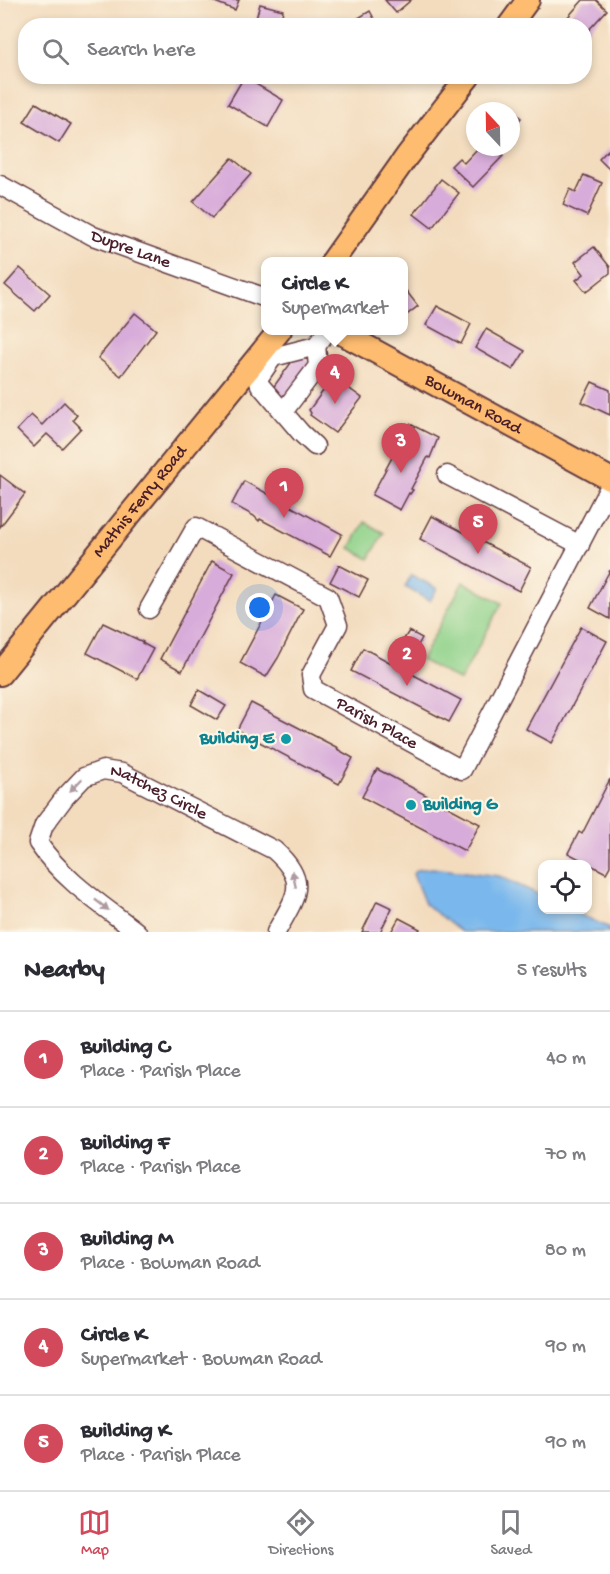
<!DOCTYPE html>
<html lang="en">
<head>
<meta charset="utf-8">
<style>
  :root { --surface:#fff; --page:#f2f2f3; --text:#2b2b33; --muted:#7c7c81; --line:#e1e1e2; --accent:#d1495b }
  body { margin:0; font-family:"Gochi Hand",sans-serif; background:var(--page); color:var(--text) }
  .controls { position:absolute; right:18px; bottom:18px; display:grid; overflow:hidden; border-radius:12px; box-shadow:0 3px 9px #0003 }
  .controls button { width:54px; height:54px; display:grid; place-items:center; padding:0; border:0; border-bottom:2px solid var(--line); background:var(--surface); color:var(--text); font:30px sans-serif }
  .compass { position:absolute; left:466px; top:102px; width:54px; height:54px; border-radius:50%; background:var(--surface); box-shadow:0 3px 9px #0003; rotate:338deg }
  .you { position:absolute; left:260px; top:608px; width:21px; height:21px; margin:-15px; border:4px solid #fff; border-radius:50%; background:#1a73e8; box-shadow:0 0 0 9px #1a73e833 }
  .badge { display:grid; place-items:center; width:39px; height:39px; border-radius:50%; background:var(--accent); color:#fff; font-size:20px; font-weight:700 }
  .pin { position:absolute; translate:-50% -50px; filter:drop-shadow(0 2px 3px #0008) }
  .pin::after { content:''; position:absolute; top:32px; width:21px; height:18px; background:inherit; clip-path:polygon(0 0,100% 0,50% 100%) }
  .popup { position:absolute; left:261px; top:257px; width:147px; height:78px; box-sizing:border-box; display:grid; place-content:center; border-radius:12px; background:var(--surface); filter:drop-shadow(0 2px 4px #0005); font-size:20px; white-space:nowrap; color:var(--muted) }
  .popup b { font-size:22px; color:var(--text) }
  .popup::after { content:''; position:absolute; left:50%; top:100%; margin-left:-12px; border:12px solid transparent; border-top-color:var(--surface) }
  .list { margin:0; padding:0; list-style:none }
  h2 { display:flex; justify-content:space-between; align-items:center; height:78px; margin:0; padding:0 24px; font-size:26px }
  h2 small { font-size:20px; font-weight:400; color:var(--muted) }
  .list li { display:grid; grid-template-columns:39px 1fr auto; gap:18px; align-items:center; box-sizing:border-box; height:96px; padding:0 24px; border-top:2px solid var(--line) }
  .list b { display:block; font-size:22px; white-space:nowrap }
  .list p { margin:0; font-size:20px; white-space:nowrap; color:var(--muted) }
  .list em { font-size:20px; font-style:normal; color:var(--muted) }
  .icon { flex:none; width:33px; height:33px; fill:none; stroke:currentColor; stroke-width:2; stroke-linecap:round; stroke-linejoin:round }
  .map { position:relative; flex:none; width:610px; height:932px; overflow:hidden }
  .search { position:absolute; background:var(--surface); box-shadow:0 3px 9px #0003; left:18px; right:18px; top:18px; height:66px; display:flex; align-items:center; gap:15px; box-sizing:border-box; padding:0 21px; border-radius:24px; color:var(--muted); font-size:22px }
  .sheet { height:558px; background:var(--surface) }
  nav { display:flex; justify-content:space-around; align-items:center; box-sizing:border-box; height:84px; border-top:2px solid var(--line); background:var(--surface); font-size:16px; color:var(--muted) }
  nav a { display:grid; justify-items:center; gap:3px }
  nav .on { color:var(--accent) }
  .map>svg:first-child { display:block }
  .green { fill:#8fd28a; stroke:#6c785a; stroke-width:1.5 }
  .water { fill:#79b7ec; stroke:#626b8c; stroke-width:1.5 }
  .building { fill:#d8acda }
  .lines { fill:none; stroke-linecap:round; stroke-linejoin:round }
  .minor-casing { stroke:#633b41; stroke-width:21 }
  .major-casing { stroke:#633b41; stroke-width:26 }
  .minor { stroke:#fff; stroke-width:18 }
  .major { stroke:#fdbc70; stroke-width:22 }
  .oneway { fill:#ae9aa0 }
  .culture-dot { fill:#0f9aa8; stroke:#fcf5e5; stroke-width:2 }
  .labels { text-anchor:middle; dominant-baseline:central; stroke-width:4.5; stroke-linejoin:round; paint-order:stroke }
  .street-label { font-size:18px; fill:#4a1f2b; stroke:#fcf5e5 }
  .culture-label { font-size:18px; font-weight:bold; fill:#0d838f; stroke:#fcf5e5; text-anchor:end }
</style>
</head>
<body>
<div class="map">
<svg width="610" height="932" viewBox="0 0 610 932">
  <rect width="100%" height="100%" fill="#fcf5e5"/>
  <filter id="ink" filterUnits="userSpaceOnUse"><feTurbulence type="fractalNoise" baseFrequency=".0167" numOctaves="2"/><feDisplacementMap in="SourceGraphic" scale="12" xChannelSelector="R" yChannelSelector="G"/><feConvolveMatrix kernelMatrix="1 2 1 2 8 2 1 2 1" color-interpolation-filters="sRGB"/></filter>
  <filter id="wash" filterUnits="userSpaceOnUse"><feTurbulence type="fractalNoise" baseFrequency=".008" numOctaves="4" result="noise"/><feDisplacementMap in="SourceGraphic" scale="24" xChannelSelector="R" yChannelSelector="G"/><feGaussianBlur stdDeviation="1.35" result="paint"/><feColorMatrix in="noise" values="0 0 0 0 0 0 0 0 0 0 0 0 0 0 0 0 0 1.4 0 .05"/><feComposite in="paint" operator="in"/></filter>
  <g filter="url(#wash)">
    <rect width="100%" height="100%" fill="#f3dcbe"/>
    <g class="green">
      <polygon points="364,522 384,533 369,559 350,548"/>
      <polygon points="463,582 502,603 460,681 421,660"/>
    </g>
    <g class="water">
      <polygon points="411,575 437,588 430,601 405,587"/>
      <polygon points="432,868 499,876 542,896 542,909 570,910 610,928 610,932 461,932 425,904 413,874 416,870"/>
    </g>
    <g id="blocks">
      <g class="building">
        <polygon points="210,0 239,0 235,10"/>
        <polygon points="385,0 411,0 396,13"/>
        <polygon points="583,0 596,0 607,10 584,35 584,26 575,26 567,18"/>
        <polygon points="260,4 283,10 280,26 254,26"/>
        <polygon points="370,11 378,26 345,26"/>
        <polygon points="244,77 283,100 268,127 228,104"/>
        <polygon points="503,102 521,118 511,129 511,111 495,111"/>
        <polygon points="36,103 71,124 59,143 24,122"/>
        <polygon points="479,147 493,147 503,156 473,187 451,166 459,158 464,163"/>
        <polygon points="610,148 610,170 599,159"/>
        <polygon points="232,158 251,174 212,218 193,202"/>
        <polygon points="584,175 602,183 587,216 563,205 570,189 576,192"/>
        <polygon points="441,179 459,193 432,228 414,214"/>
        <polygon points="594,247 610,267 610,273 586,292 576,280 584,274 575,262"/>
        <polygon points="20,268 50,294 35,311 5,285"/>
        <polygon points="404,288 418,306 404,317"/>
        <polygon points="437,306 471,324 461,344 426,325"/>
        <polygon points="135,313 156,330 121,376 98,358"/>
        <polygon points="486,329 525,351 513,370 475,348"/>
        <polygon points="298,353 313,364 287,400 272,389"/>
        <polygon points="332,379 334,381 336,379 362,398 335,433 310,415 311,413 309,410"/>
        <polygon points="592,382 610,390 610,415 582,402"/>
        <polygon points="64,402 77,415 73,420 81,428 62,448 47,434 34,447 17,430 31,415 42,425"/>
        <polygon points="410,424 438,438 430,458 428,457 411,489 413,490 410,494 409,493 400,510 372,495"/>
        <polygon points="0,475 25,494 0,527"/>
        <polygon points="244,481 342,534 330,556 260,519 259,521 254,516 232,504"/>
        <polygon points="432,516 531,567 519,591 420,539"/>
        <polygon points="212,561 234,573 182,671 160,659"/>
        <polygon points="339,565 368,580 359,597 330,582"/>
        <polygon points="610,570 610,619 590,608"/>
        <polygon points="276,595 303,609 278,658 266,677 240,663"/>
        <polygon points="103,623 143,642 142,643 153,649 137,679 87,653"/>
        <polygon points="581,627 607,641 552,743 526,729"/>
        <polygon points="409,631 422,638 417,647 404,639"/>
        <polygon points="363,648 461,700 449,722 351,671"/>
        <polygon points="199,690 226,706 217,720 191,705"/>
        <polygon points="251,703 338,748 337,749 353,758 339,784 237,730"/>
        <polygon points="377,769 480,824 465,851 362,797"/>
        <polygon points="610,779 610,866 606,873 568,853 579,832 582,834"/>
        <polygon points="377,901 392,908 380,932 362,932"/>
        <polygon points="399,918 420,929 418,932 391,932"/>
      </g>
    </g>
  </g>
  <g filter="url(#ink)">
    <use href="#blocks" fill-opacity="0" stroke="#633b41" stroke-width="1.5"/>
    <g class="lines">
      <defs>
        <g id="minor">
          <path id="s1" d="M0,185l93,51 173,62"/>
          <polyline points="265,349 273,357 316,346 328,330"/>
          <polyline points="273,357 258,379 260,385 301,433 315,446"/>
          <polyline points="283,412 318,366 316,346"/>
          <polyline points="447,475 580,545"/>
          <path id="s2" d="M149,609l47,-82 132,70 10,28 -27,50 2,14 149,81 148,-284"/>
          <path id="s3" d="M137,932c-36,-28 -73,-51 -99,-89l6,-18 21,-28 19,-20 19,-7 19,3 152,77c36,32 22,46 2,82"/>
        </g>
        <g id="major">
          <polyline points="509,26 528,0"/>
          <polyline points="332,262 407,156 469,76"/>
          <path id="s4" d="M336,330l274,149"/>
          <path id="s5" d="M0,674l280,-344"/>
        </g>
      </defs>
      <use href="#minor" class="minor-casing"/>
      <use href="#major" class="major-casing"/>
      <use href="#minor" class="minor"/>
      <use href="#major" class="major"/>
    </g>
    <defs><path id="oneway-solid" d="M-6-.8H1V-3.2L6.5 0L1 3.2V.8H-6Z" transform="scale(1.5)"/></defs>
    <g class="oneway">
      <use href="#oneway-solid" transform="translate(76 785) rotate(134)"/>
      <use href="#oneway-solid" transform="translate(294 879) rotate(-102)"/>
      <use href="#oneway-solid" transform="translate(102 905) rotate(38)"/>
    </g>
  </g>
  <g class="culture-dot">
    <circle cx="286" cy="739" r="6"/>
    <circle cx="411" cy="805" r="6"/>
  </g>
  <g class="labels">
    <g class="street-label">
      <text stroke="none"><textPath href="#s1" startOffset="146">Dupre Lane</textPath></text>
      <text stroke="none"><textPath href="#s4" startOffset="156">Bowman Road</textPath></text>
      <text stroke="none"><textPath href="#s5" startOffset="222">Mathis Ferry Road</textPath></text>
      <text stroke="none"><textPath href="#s2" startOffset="417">Parish Place</textPath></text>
      <text stroke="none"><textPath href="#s3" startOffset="296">Natchez Circle</textPath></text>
    </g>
    <g class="culture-label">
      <text x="274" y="739">Building E</text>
      <text x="423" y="805" text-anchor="start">Building G</text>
    </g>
  </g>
</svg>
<div class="controls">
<button><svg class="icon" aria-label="locate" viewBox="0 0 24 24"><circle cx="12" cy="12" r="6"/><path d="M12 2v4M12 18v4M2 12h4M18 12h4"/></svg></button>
</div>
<svg class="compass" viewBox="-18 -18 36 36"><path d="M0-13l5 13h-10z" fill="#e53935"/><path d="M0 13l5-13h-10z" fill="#7c7c81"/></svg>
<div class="you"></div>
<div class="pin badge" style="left:284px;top:518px">1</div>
<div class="pin badge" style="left:407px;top:686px">2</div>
<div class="pin badge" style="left:401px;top:473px">3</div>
<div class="pin badge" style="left:335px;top:404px">4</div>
<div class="popup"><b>Circle K</b>Supermarket</div>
<div class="pin badge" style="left:478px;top:554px">5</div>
<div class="search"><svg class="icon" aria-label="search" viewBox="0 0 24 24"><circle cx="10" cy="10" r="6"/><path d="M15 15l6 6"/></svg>Search here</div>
</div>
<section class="sheet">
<h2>Nearby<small>5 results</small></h2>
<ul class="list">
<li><span class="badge">1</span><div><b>Building C</b><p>Place · Parish Place</p></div><em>40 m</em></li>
<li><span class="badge">2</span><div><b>Building F</b><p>Place · Parish Place</p></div><em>70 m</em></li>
<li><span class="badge">3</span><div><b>Building M</b><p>Place · Bowman Road</p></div><em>80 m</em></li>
<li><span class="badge">4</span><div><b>Circle K</b><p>Supermarket · Bowman Road</p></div><em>90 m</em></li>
<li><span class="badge">5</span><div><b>Building K</b><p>Place · Parish Place</p></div><em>90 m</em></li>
</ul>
</section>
<nav>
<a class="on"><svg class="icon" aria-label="map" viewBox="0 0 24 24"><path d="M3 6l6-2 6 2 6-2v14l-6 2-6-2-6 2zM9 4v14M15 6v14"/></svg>Map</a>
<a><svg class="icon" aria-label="directions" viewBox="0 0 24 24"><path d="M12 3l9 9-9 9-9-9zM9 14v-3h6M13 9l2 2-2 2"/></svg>Directions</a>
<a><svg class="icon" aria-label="saved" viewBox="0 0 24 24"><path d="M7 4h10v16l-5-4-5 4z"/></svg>Saved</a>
</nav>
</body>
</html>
